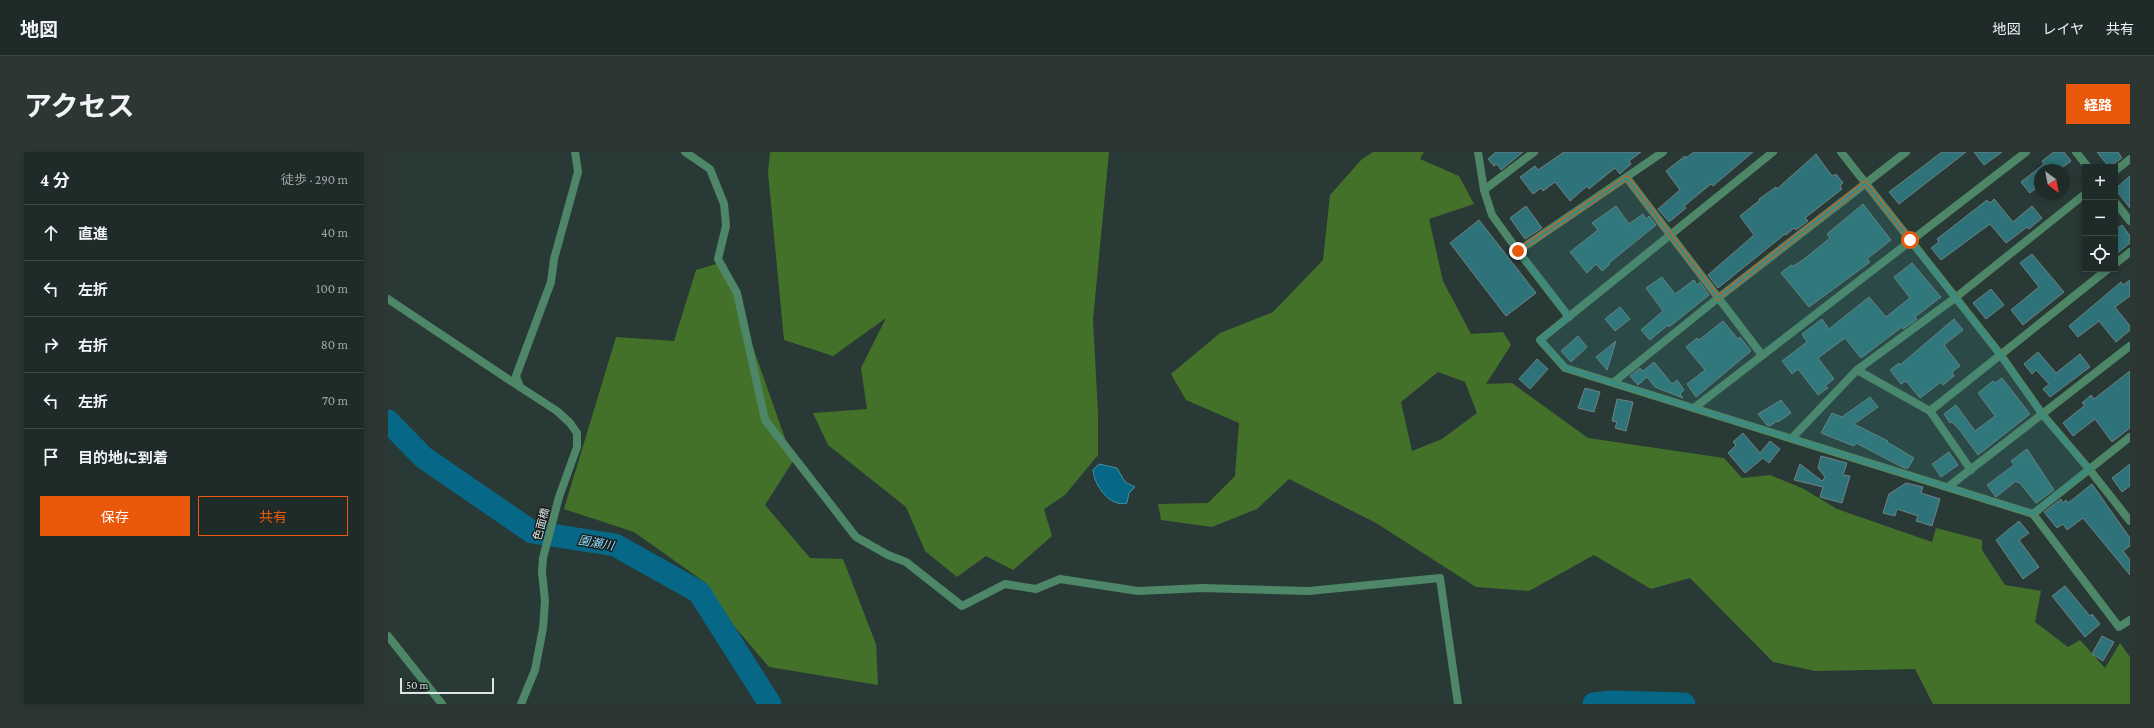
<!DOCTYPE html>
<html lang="ja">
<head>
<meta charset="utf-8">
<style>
  :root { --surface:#1f2b28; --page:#2c3734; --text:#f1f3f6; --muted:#a1a7a8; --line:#3c4745; --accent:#ea580c }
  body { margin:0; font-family:"Crimson Pro","Noto Sans JP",serif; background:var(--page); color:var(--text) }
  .controls { position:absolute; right:12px; top:12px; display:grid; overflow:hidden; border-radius:0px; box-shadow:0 2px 10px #0003 }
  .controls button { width:36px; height:36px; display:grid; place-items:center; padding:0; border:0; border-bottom:1px solid var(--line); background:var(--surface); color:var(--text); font:20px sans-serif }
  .compass { position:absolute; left:1646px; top:12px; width:36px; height:36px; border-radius:50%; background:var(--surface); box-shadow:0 2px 10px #0003; rotate:148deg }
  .scale { position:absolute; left:12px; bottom:10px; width:94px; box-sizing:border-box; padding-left:4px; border:2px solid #dbe5e3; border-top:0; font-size:11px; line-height:14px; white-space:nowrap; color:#dbe5e3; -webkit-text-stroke:3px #171e1d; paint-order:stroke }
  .stop { position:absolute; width:12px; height:12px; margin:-9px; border:3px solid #ea580c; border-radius:50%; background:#fff }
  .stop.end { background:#ea580c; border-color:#fff; box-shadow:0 1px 4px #0008 }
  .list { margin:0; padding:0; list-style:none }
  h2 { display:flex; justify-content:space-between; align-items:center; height:52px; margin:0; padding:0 16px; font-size:17px }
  h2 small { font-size:13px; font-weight:400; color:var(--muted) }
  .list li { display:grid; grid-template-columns:26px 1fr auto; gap:12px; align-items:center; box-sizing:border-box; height:56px; padding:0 16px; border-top:1px solid var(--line) }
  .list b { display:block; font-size:15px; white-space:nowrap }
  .list em { font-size:13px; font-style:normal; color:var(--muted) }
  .actions { display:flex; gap:8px; padding:12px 16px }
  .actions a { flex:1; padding:9px 0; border:1px solid var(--accent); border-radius:0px; text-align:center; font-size:14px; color:var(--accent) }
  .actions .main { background:var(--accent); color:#fff }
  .icon { flex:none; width:22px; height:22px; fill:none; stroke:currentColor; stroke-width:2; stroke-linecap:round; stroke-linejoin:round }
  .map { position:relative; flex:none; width:1742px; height:552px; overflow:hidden; border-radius:0px }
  header { display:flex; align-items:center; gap:24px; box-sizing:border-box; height:56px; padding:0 20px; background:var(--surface); border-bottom:1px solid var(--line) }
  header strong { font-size:19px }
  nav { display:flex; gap:22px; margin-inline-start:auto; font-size:14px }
  .intro { display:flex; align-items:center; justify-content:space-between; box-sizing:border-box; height:96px; padding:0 24px }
  h1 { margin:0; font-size:28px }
  .button { padding:10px 18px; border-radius:0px; background:var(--accent); color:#fff; font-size:14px; font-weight:700 }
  main { display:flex; gap:24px; padding:0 24px }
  aside { flex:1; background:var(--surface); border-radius:0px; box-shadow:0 2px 10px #0003 }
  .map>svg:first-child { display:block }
  .forest { fill:#43712a; fill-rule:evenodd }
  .water { fill:#066886; stroke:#468ea2 }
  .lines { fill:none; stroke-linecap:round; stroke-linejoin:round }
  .river { stroke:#066886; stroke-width:23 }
  .building { fill:#2f737a; stroke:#6f8183 }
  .street { stroke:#4e8768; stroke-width:8 }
  .route { stroke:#ea580c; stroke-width:5 }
  .marked { fill:#388c85; fill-opacity:0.2; stroke:#388c85; stroke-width:3; stroke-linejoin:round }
  .labels { text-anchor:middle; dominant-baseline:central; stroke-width:3; stroke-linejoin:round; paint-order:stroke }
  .street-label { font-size:11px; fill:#dbe5e3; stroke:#171e1d }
  .water-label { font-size:12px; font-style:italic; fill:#93defe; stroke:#171e1d }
</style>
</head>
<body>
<header>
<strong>地図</strong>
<nav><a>地図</a><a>レイヤ</a><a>共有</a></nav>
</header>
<div class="intro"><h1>アクセス</h1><a class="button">経路</a></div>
<main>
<aside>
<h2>4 分<small>徒歩 · 290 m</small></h2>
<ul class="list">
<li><svg class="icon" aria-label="ahead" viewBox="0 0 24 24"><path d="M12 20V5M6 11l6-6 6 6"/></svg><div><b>直進</b></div><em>40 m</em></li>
<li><svg class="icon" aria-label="left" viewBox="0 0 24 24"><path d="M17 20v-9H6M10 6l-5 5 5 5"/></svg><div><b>左折</b></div><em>100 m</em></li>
<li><svg class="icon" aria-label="right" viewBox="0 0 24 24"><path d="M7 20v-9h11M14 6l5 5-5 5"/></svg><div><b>右折</b></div><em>80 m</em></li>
<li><svg class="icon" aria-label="left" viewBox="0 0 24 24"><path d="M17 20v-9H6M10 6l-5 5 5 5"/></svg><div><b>左折</b></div><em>70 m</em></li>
<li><svg class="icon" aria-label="arrive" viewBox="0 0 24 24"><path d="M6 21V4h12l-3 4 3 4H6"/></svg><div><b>目的地に到着</b></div></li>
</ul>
<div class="actions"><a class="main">保存</a><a>共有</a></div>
</aside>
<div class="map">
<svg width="1742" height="552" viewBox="0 0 1742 552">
  <rect width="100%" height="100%" fill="#293936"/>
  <g class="forest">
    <polygon points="382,0 721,0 705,168 710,261 710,303 677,343 656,357 664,384 625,418 598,404 569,425 537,399 518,355 440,293 425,261 479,257 473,216 498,166 445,204 396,188 380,21"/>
    <path d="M985,0h51l-4,7 39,17 15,28 -45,15 14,62 28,53 32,-2 8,13 -25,39 26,-1 76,55 136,20 18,20 28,-3 34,14 33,20 95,33 4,-14 46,12v10l23,35 36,6 -6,31 33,25 12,-7 25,28 15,-25 10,14v47h-197l-18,-35 -100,2 -42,-9 -83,-84 -39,11 -57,-34 -65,36 -53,-4 -100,-64 -87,-44 -32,30 -45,18 -51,-7 -3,-16 50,-1 27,-27 4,-53 -53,-23 -15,-26 49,-41 53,-21 50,-52 7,-65 32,-36zM1050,220l27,10 12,31 -35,26 -30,12 -11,-49z"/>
    <polygon points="335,110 405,309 377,353 422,406 455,407 488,492 490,533 381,515 346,474 318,431 246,380 176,357 228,185 286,189 308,118"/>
  </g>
  <path class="water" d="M711,312l18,4 8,14 10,5 -6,6 -2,10c-17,5 -33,-18 -34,-33z"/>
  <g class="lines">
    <g class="river">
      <polyline points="0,269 35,305 144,380 227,393 311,440 382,552"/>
      <polyline points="1206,552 1225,550 1296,552"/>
    </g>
  </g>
  <g class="building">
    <polygon points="1108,0 1135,0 1113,18 1109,12 1106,14 1100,7"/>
    <polygon points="1176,0 1253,0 1241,9 1243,12 1232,22 1227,16 1201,37 1199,34 1182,49 1167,30 1155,39 1153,36 1145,42 1132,25 1147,14 1150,18"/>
    <polygon points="1306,0 1365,0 1325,34 1323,32 1296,54 1298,56 1281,70 1270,57 1292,38 1278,19 1297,4 1298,6"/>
    <polygon points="1554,0 1578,0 1511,52 1501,40"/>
    <polygon points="1586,0 1614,0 1596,13"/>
    <polygon points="1666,0 1676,0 1683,9 1671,18 1652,18 1652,33 1642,41 1633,30 1656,12 1654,9"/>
    <polygon points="1709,0 1730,0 1734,6 1721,15"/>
    <polygon points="1428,2 1444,24 1448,22 1455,31 1452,34 1454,37 1417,66 1420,69 1408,78 1406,76 1398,83 1397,82 1330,136 1320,123 1366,83 1352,64 1372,48 1371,47 1388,35 1389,37"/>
    <polygon points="1742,24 1742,56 1727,37"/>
    <polygon points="1606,47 1625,70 1644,54 1654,66 1641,77 1639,75 1618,91 1602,72 1553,108 1543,96 1551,90 1549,87 1599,48 1602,51"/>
    <polygon points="1475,52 1503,88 1479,107 1482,110 1421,155 1393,121 1403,113 1405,114 1415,108 1442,86 1439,82"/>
    <polygon points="1138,54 1154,76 1137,87 1122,66"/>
    <polygon points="1228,54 1241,72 1255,62 1258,67 1261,64 1268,73 1221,111 1222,112 1214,119 1208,112 1199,121 1182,100 1210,78 1204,71"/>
    <polygon points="1091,68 1148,141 1118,164 1062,91"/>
    <polygon points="1734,73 1742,84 1742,91 1727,103 1727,78"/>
    <polygon points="1644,102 1676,140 1635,173 1623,158 1651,135 1632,111"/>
    <polygon points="1524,111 1553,145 1527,165 1529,167 1527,169 1515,177 1514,175 1473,206 1457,186 1430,206 1446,227 1437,234 1440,236 1430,243 1410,217 1404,222 1394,209 1419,190 1414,182 1434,167 1441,177 1481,145 1498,165 1522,146 1506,125"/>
    <polygon points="1274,125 1287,142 1306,128 1309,133 1312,130 1321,143 1281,175 1280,173 1262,188 1253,178 1275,159 1258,136"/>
    <polygon points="1742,128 1742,144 1727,155 1742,174 1742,178 1728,190 1711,169 1690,185 1681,174 1733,130 1735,133"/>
    <polygon points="1603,137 1616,153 1598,167 1585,151"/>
    <polygon points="1232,155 1242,167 1227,179 1217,167"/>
    <polygon points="1566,167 1575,178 1556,193 1572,214 1564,220 1566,224 1555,233 1553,230 1532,246 1518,229 1513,232 1502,218 1511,211 1512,213"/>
    <polygon points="1335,169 1350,187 1352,185 1363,199 1308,245 1299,232 1317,218 1298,195 1309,186 1311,188"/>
    <polygon points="1190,184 1199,195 1183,210 1173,199"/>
    <polygon points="1228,189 1219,218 1208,205"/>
    <polygon points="1650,200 1668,221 1692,202 1702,215 1662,245 1655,237 1661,232 1648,218 1644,222 1636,212"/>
    <polygon points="1149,207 1160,217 1142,237 1131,227"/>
    <polygon points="1266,210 1284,232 1289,228 1296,238 1292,242 1295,246 1267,235 1259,225 1250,233 1242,224 1252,216 1255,219"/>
    <polygon points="1742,219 1742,276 1724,290 1707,267 1685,284 1675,271 1697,253 1694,251 1703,243 1706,247"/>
    <polygon points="1614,226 1642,262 1590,303 1571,277 1564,270 1562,271 1556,262 1568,253 1587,279 1607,264 1590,241 1605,229 1607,231"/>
    <polygon points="1197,236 1212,240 1206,260 1190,256"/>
    <polygon points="1482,245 1490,255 1466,272 1500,289 1499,290 1526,306 1520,316 1516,316 1468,291 1466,294 1433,281 1444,261 1454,265"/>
    <polygon points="1229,247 1245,250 1238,279 1227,276 1229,270 1224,269"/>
    <polygon points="1393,248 1403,261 1390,270 1389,269 1382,274 1379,273 1370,262"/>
    <polygon points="1355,281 1372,301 1382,289 1392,297 1381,311 1375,306 1357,321 1340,301 1348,293 1345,290"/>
    <polygon points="1639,297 1666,338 1648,351 1631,330 1630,331 1628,329 1608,345 1599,333 1626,313 1623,309"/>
    <polygon points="1561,300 1570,313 1553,325 1544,312"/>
    <polygon points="1433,304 1459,311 1455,323 1462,324 1454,351 1432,345 1435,335 1406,328 1412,312 1434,329 1437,325 1430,316"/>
    <polygon points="1742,312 1742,334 1734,340 1724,326"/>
    <polygon points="1518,331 1535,335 1533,341 1552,347 1544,374 1528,369 1530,364 1509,357 1507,364 1495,361 1501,342"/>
    <polygon points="1704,332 1742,386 1742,394 1735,399 1742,408 1742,423 1695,366 1679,378 1675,372 1669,376 1656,360 1673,347 1675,351 1678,348 1680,351"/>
    <polygon points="1631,369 1641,381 1631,388 1651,415 1635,427 1608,388"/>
    <polygon points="1677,434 1702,464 1704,462 1712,472 1697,485 1664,444"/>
    <polygon points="1714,484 1726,490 1715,509 1704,502"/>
  </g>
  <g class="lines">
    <g class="street">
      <polyline points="297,0 322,17 336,52 338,74 330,107 349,141 377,268 468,385 500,403 518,410 574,454 617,432 648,437 672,427 750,439 815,436 921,439 1052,426 1070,552"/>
      <polyline points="1090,0 1096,38 1104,63 1130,99"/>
      <polyline points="1385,0 1152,188 1177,216 1645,362"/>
      <polyline points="1453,0 1612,202 1655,263 1701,317 1742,369"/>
      <polyline points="1688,0 1700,15"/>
      <polyline points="1727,19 1742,7"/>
      <polyline points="1239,26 1374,203"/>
      <polyline points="1096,38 1146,0"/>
      <polyline points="1727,50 1742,69"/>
      <polyline points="1727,112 1742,100"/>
      <polyline points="0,147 132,235"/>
      <polyline points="1181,165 1130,99 1275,0"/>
      <polyline points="1469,218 1567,146 1697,42"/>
      <polyline points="1226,230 1330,146 1518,0"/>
      <polyline points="1306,256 1638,0"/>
      <polyline points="1542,259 1720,117"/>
      <polyline points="1742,285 1645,362 1731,475 1742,468"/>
      <polyline points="1404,286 1469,218 1542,259 1583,318"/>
      <polyline points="1560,335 1742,194"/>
      <polyline points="0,484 54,552"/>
      <polyline points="133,552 147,518 155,476 157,449 154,420 155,406 171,345 189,295 189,281 182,271 169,259 132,235 128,224 163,130 166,107 190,20 187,0"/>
    </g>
  </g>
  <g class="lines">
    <polyline class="route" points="1130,99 1239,26 1330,146 1477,31 1522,88"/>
  </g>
  <path class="marked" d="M1239,26l91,120 147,-115 135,171 43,61 46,54 -56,45 -468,-146 -25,-28 29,-23 -51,-66z"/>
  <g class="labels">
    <g class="street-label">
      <text transform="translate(153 372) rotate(-75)">色面橋</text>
    </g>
    <g class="water-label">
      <text transform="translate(208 391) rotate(10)">園瀬川</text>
    </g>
  </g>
</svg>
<div class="controls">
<button>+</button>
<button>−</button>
<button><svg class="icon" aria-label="locate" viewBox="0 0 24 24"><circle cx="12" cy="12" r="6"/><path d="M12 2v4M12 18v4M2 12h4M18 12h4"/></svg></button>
</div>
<svg class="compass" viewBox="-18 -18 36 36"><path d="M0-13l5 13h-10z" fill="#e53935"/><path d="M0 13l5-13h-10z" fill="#a1a7a8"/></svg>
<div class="scale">50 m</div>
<div class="stop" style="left:1522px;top:88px"></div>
<div class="stop end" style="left:1130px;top:99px"></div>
</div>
</main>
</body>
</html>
